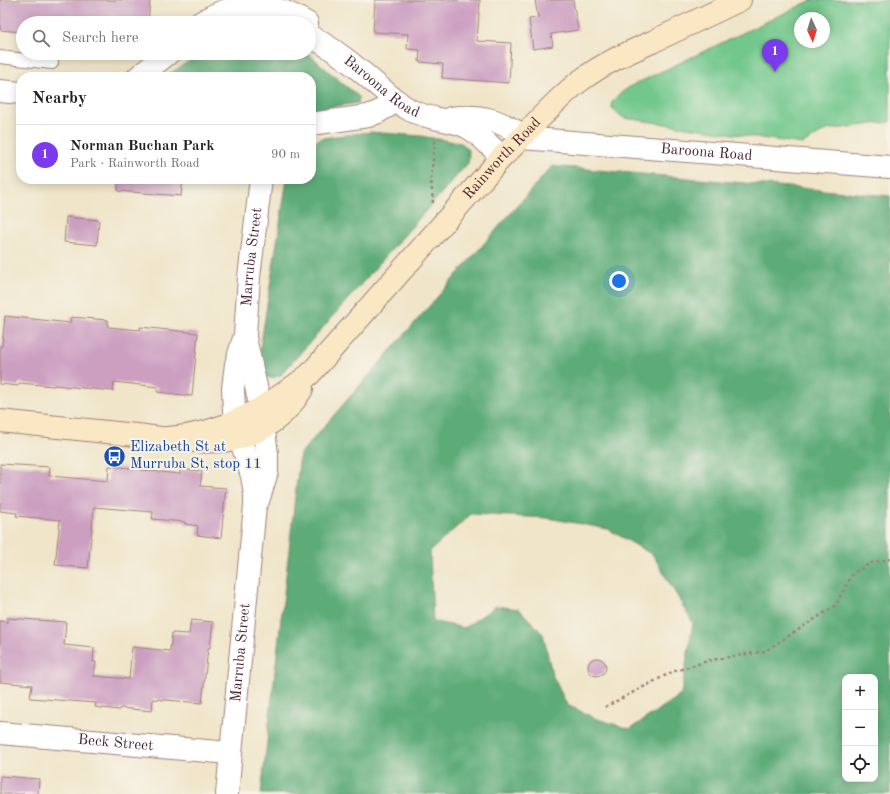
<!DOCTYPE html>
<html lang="en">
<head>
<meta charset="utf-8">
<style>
  :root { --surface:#fff; --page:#f6f6f6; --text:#222; --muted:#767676; --line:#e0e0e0; --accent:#7c3aed }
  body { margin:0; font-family:"Old Standard TT",serif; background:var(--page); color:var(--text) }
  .controls { position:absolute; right:12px; bottom:12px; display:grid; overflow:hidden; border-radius:8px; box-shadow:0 2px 10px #0003 }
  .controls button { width:36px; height:36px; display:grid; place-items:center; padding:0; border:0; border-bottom:1px solid var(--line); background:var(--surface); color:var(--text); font:20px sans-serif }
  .compass { position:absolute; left:794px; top:12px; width:36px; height:36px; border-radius:50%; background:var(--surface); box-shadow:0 2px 10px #0003; rotate:176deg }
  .you { position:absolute; left:619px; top:281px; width:14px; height:14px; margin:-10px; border:3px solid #fff; border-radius:50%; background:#1a73e8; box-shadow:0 0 0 6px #1a73e833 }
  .badge { display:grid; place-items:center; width:26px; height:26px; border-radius:50%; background:var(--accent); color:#fff; font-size:13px; font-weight:700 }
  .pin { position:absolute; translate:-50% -33px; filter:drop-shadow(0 1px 2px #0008) }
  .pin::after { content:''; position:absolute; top:21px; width:14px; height:12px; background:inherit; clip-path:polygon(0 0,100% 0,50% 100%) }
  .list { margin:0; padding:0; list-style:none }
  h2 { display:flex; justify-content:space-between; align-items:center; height:52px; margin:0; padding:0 16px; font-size:17px }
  h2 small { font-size:13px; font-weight:400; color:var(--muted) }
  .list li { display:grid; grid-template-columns:26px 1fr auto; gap:12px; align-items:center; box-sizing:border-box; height:60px; padding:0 16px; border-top:1px solid var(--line) }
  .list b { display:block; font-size:15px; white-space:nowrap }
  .list p { margin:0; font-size:13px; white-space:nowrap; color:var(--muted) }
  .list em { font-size:13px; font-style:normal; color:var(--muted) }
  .icon { flex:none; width:22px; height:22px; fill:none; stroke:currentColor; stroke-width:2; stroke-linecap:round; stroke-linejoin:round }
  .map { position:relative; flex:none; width:890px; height:794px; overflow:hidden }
  .search { position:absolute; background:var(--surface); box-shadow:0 2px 10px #0003; left:16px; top:16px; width:300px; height:44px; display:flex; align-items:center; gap:10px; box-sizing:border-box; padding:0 14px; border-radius:22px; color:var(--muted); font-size:15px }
  .panel { position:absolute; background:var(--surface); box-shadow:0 2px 10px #0003; left:16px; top:72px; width:300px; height:112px; border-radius:16px }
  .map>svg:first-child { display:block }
  .green { fill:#72c78c; stroke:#5e735c; fill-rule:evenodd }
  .forest { fill:#5dac78; stroke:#546652; fill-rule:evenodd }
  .building { fill:#cc9fc1 }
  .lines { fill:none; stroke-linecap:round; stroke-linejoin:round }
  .lane-casing { stroke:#9d827a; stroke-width:14 }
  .street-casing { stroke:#9d827a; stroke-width:24 }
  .secondary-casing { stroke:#9d827a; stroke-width:24 }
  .path { stroke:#9d827a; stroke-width:2.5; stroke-dasharray:3 3; stroke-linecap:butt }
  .lane { stroke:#fff; stroke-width:12 }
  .street { stroke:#fff; stroke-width:22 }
  .secondary { stroke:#fae7c3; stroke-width:22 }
  .labels { text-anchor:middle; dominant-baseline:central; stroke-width:4; stroke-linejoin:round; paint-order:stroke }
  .street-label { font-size:15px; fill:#4a1f2b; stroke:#f7f3e8 }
  .transit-label { font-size:15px; fill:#164399; stroke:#f7f3e8; text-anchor:start }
</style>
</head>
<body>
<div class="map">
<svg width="890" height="794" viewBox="0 0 890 794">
  <rect width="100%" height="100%" fill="#f7f3e8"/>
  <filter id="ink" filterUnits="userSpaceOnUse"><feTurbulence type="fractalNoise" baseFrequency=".025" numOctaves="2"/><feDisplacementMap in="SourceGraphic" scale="8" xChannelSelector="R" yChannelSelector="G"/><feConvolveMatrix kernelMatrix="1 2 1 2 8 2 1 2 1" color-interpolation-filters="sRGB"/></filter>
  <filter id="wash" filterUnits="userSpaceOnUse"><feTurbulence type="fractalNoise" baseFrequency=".012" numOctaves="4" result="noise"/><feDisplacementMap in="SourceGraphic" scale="16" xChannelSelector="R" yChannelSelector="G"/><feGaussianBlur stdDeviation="0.9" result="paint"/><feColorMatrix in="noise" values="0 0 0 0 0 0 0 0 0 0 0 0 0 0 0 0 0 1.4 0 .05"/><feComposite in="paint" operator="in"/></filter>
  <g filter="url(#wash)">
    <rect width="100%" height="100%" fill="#f0e5c9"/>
    <path class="green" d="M812,0h78v122l-64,8 -23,14 -179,-26 -11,-8 -2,-6 7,-9 13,-9zM800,18h24v24h-24z"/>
    <g class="forest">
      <polygon points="201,53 307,53 359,97 358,103 311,110 311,77 165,77"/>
      <path d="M371,132l50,4 40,7c8,5 9,11 7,20l-187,212c-23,11 -21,-11 -21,-26l27,-170h24v-35l11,-6z"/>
      <path d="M552,166l338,30v598h-629l39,-340zM471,514l77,4 60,11 45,26 40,68 -12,72 -51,34 -33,-10 -30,-14 -15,-31 -9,-40 -24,-25 -23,-3 -32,22 -31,-7 -3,-70zM845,677h30v102h-30z"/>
    </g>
    <g id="blocks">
      <g class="building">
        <polygon points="0,0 150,0 148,23 114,21 114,23 23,23 23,32 0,30"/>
        <polygon points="375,0 480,0 477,41 511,43 509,83 442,78 443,64 419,62 420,50 407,49 408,34 373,32"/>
        <polygon points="535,0 573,0 578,30 551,34 553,46 533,49 529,19 538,18"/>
        <polygon points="118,179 183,179 181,196 118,191"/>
        <polygon points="66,217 99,220 97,245 64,242"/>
        <polygon points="5,316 70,323 71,317 108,320 108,327 140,330 140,327 198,333 192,396 157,392 158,387 114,382 113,391 54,385 54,386 19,383 18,386 0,384 0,346 2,346"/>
        <polygon points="0,464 50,467 49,476 108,481 109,466 140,469 140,470 180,474 180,469 202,471 200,486 226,488 221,538 197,535 198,526 185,524 185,522 152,519 153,512 94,507 88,568 55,565 60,520 16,516 17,513 0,511"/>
        <polygon points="7,618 66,622 64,645 94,648 93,662 96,662 94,676 129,679 132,647 170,651 172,633 189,634 191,620 213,622 210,648 208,648 202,703 153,699 152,711 120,708 119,710 95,707 96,703 30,698 32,685 0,682 0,621 7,622"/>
        <circle cx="597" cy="667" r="9"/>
        <polygon points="0,776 39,779 38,794 0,794"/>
      </g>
    </g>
  </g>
  <g filter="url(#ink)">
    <use href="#blocks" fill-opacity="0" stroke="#9d827a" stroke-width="1"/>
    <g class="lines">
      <defs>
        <polyline id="lane" points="0,57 52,63"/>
        <g id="street">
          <path d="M200,23c35,-23 71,-23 107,0"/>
          <polyline points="231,23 252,20 277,23"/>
          <path id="s1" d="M309,36c25,12 46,30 67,48 11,9 21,19 34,26 17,9 37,9 55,16 15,7 25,21 37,31"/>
          <polyline points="138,77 169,53"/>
          <polyline points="0,91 21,93"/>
          <path d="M451,118c31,-4 48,2 73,18"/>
          <polyline points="311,124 368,116 378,112 397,101"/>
          <path id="s2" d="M522,138l368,29"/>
          <polyline points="245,338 261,409 267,454 267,472 258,501"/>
          <path id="s3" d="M0,733l230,20"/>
          <path id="s4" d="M227,794l28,-288v-12l-3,-18 -12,-38 -6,-28 -1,-22 3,-24 9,-29 4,-58 12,-98"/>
        </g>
        <g id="secondary">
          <path d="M0,421c45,5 91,9 136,14 30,3 75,11 103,3 28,-8 49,-25 63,-49"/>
          <path id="s5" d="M168,438c57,-4 98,-30 142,-64l192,-217c27,-25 49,-54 78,-76 22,-17 47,-28 72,-39 29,-14 59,-28 88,-42"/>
        </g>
      </defs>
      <use href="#lane" class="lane-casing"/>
      <use href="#street" class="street-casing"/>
      <use href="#secondary" class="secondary-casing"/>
      <g class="path">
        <polyline points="433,203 431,179 435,140"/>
        <polyline points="605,707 672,672 711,660 765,651 835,606 853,573 871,563 890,559"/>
      </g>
      <use href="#lane" class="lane"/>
      <use href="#street" class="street"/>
      <use href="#secondary" class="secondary"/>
    </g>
  </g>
  <defs>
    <symbol id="bus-disc" viewBox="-11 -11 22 22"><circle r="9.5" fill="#1a4fb4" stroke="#f7f3e8"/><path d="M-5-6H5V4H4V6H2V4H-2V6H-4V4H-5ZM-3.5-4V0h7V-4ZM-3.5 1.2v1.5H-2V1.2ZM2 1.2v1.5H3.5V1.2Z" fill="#fff"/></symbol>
  </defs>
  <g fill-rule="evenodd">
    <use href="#bus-disc" x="102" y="444" width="25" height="25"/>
  </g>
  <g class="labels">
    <g class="street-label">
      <text stroke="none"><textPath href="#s1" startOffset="89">Baroona Road</textPath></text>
      <text stroke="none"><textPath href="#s2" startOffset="185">Baroona Road</textPath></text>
      <text stroke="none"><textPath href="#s5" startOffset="447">Rainworth Road</textPath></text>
      <text stroke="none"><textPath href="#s4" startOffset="543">Marruba Street</textPath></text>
      <text stroke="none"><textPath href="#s4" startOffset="142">Marruba Street</textPath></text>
      <text stroke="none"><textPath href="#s3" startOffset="116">Beck Street</textPath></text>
    </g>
    <g class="transit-label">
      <text x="130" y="447">Elizabeth St at<tspan x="130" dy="17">Murruba St, stop 11</tspan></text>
    </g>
  </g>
</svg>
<div class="controls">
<button>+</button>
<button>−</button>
<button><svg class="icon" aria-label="locate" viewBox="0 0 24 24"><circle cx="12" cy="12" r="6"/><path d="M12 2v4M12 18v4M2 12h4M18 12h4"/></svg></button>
</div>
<svg class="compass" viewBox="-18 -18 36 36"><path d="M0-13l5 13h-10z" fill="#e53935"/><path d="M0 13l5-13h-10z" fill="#767676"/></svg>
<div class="you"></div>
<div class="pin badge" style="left:775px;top:72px">1</div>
<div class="search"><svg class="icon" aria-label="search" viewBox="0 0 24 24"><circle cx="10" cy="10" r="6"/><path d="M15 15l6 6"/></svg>Search here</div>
<section class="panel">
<h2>Nearby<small></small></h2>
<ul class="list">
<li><span class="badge">1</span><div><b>Norman Buchan Park</b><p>Park · Rainworth Road</p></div><em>90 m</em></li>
</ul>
</section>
</div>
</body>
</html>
